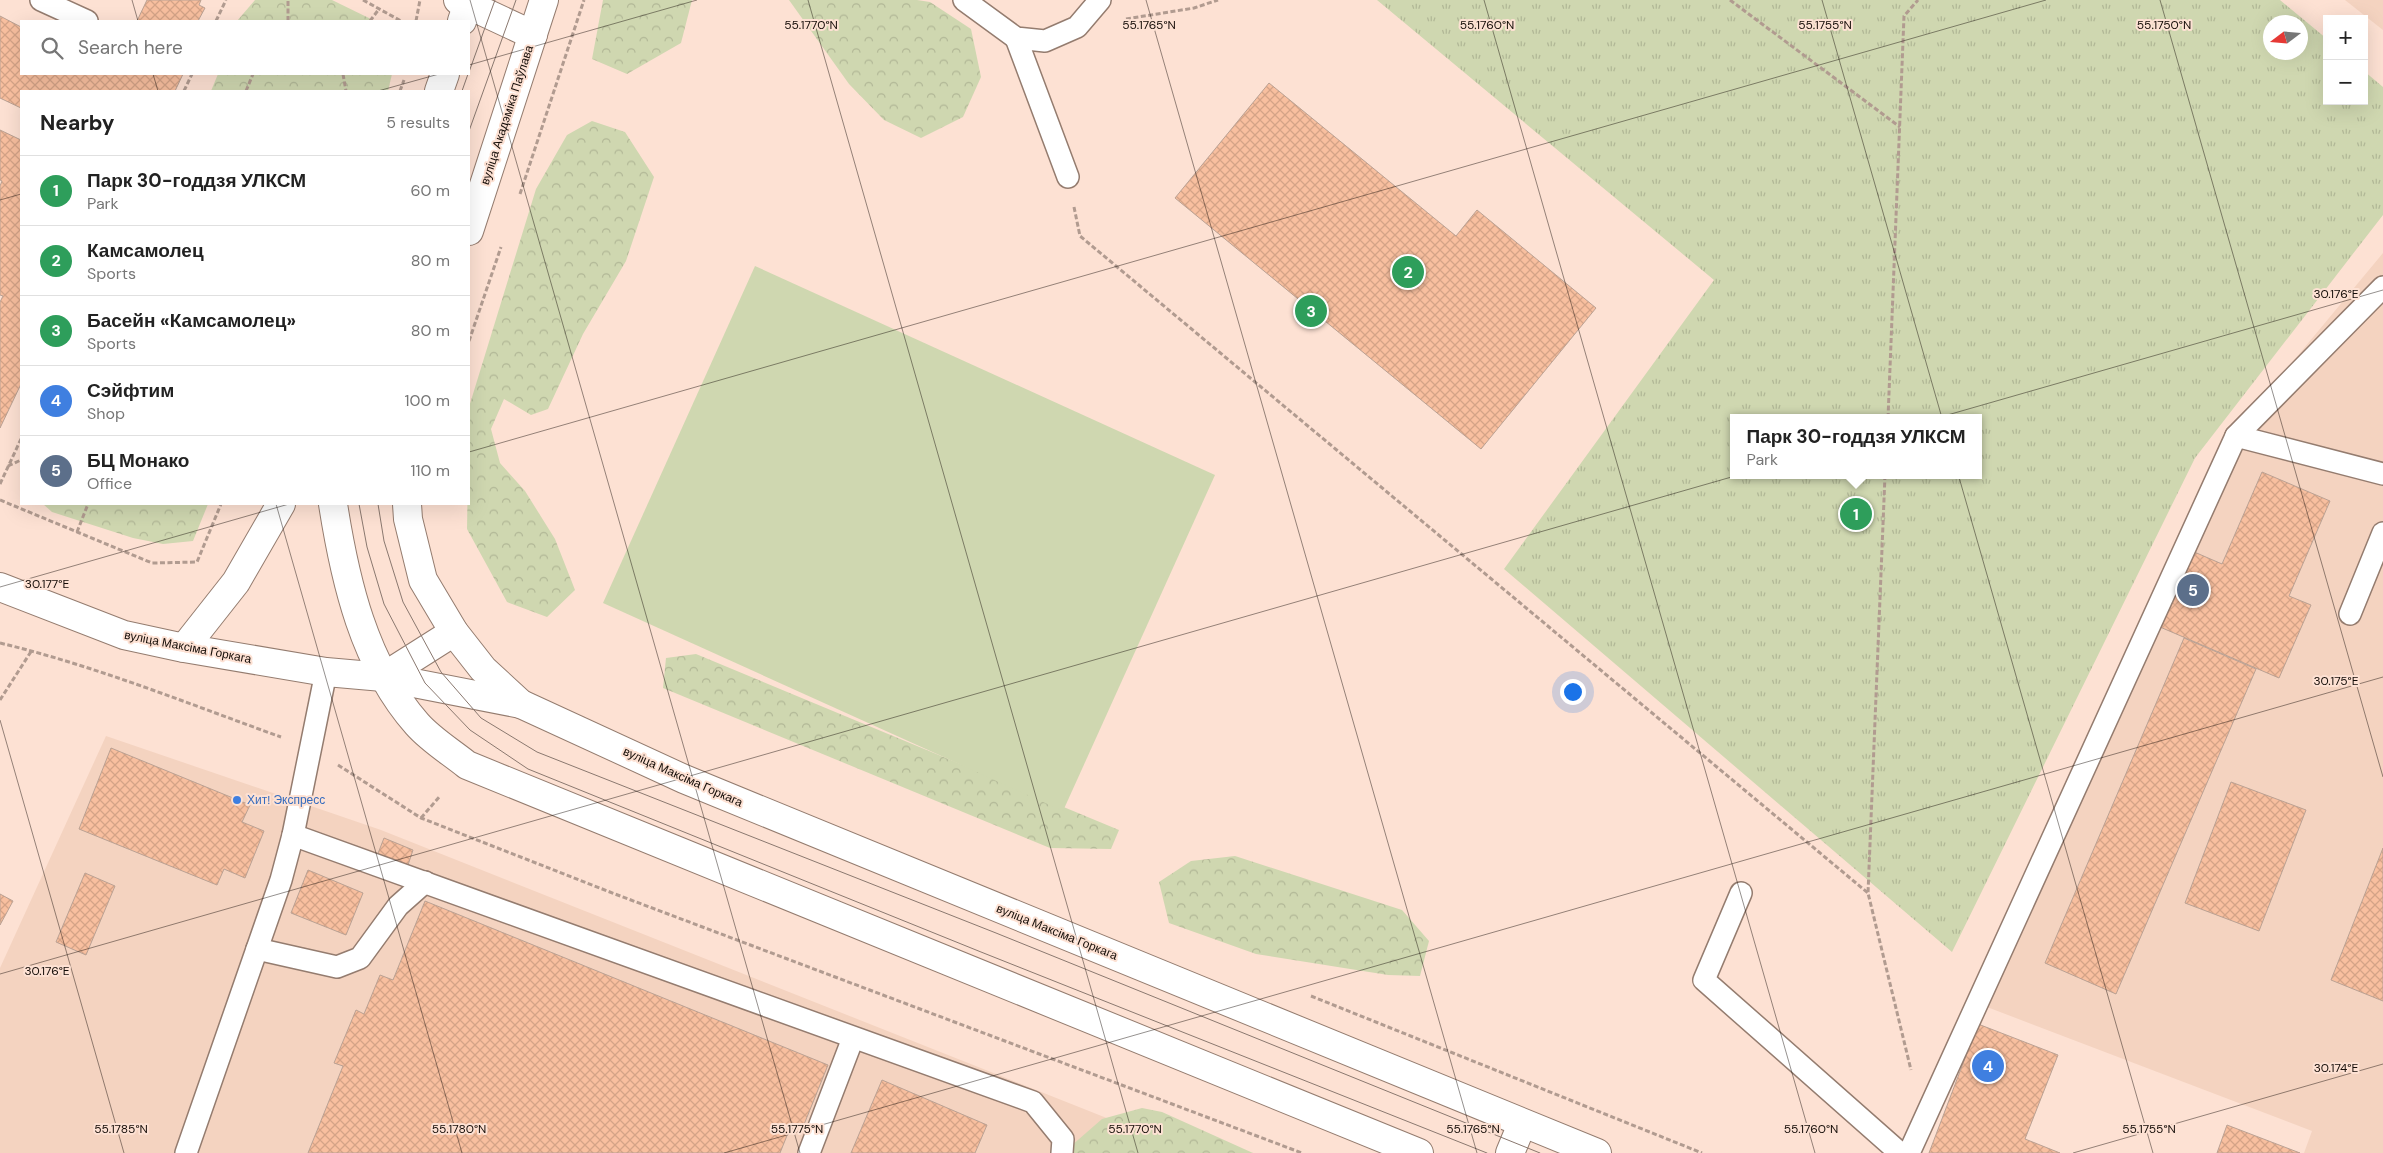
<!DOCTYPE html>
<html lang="en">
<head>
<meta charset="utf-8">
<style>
  :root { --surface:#fff; --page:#f2f2f2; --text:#222; --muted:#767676; --line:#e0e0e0; --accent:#0f766e }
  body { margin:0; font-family:"DM Sans",sans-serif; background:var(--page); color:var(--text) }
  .controls { position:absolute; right:15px; top:15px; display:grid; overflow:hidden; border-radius:0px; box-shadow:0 5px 20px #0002 }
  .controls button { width:45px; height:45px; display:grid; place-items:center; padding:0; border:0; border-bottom:1px solid var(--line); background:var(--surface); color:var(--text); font:25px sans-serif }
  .compass { position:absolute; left:2263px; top:15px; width:45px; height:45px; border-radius:50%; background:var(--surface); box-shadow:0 5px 20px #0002; rotate:254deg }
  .you { position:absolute; left:1572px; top:691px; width:18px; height:18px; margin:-12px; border:4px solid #fff; border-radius:50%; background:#1a73e8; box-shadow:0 0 0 8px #1a73e833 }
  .badge { display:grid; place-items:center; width:32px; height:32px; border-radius:50%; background:var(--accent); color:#fff; font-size:16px; font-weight:700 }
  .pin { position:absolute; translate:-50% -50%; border:2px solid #fff; box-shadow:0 1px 5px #0006 }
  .popup { position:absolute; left:1730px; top:414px; width:252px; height:65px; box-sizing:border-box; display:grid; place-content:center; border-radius:0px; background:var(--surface); filter:drop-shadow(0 1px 4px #0005); font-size:16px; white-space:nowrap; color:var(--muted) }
  .popup b { font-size:19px; color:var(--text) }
  .popup::after { content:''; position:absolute; left:50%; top:100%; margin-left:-10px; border:10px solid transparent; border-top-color:var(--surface) }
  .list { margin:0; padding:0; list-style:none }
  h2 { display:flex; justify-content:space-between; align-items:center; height:65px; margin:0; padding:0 20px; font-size:21px }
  h2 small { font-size:16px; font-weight:400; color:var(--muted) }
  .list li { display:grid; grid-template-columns:32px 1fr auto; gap:15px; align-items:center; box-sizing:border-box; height:70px; padding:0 20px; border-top:1px solid var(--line) }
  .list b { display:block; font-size:19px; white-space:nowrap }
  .list p { margin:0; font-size:16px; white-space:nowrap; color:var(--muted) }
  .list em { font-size:16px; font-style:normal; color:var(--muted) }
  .icon { flex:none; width:28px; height:28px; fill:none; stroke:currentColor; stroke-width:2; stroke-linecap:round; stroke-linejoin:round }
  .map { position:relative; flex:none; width:2383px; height:1153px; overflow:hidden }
  .search { position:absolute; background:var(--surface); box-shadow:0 5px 20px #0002; left:20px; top:20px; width:450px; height:55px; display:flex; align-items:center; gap:12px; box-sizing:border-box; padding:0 18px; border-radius:0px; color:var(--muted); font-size:19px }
  .panel { position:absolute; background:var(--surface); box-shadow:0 5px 20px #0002; left:20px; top:90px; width:450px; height:415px; border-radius:0px }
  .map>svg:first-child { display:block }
  .built { fill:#f4d3c0 }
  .forest { fill:url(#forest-crowns) }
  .park { fill:url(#park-tufts); fill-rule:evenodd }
  .garden { fill:#cfd7b0 }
  .building { fill:url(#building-cross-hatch); stroke:#baa193 }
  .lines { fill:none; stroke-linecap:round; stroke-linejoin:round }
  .service-casing { stroke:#947c6f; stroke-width:24 }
  .minor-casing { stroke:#947c6f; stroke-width:30 }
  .secondary-casing { stroke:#947c6f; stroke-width:30 }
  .path { stroke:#b19b90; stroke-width:3; stroke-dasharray:5 2.5; stroke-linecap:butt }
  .service { stroke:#fff; stroke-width:21 }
  .minor { stroke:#fff; stroke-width:28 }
  .secondary { stroke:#fff; stroke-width:28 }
  .tram { stroke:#8a786f; stroke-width:1 }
  .ticks { fill:none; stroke:#140c07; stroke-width:1; stroke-opacity:0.45 }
  .shop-dot { fill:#3f7fe0; stroke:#fde1d3; stroke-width:2 }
  .labels { text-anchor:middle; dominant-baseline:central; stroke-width:4; stroke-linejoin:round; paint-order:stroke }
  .street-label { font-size:12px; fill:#140c07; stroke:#fde1d3 }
  .shop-label { font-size:12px; fill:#366cbe; stroke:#fde1d3; text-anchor:start }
  .ticks-label { font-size:12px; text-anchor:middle; fill:#140c07; stroke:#fde1d3; stroke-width:4; stroke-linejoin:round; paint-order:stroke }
</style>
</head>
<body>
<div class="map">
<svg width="2383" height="1153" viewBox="0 0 2383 1153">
  <defs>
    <pattern id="forest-crowns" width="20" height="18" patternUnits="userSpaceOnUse" patternTransform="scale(1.25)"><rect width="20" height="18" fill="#cfd7b0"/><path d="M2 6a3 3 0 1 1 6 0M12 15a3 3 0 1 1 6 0" fill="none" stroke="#b1b796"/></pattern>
    <pattern id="park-tufts" width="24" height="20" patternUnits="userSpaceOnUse" patternTransform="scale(1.25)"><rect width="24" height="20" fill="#cfd7b0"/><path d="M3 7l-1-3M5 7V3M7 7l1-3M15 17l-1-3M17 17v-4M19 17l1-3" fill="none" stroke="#b1b796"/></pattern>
    <pattern id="building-cross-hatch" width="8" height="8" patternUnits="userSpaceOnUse" patternTransform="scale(1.25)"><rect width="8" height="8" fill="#f8bf9f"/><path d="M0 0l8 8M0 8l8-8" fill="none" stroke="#d4a387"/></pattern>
  </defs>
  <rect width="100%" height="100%" fill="#fde1d3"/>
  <g class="built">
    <polygon points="2345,0 2383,0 2383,30"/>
    <polygon points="2383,253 2383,1153 2304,1153 2312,1131 1987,1007 2231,436"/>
    <polygon points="106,736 381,830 1152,1136 1145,1153 0,1153 0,968"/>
  </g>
  <g class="forest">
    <polygon points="255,0 332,0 375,21 237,21"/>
    <polygon points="603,0 692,0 681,43 627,74 592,59"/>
    <polygon points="789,0 917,0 930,2 971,29 981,77 963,117 921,138 884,120 849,84"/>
    <polygon points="218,74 392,74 388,91 211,91"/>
    <polygon points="592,121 625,132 654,177 626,261 583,334 548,409 531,415 504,399 491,429 500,463 525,491 555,539 575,590 547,617 507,602 467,529 469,407 536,189 567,135"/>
    <polygon points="43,504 208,504 193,541 163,544 133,538 52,512"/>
    <polygon points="696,654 1119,830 1111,849 1050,848 663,688 666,658"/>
    <polygon points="1235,856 1402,910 1429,941 1420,976 1388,975 1256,954 1169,923 1159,882 1191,861"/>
    <polygon points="1142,1108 1162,1112 1253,1153 1070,1153 1071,1146 1102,1119"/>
  </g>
  <path class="park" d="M1377,0h903l47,39v62h37v-30l19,16v128l-188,243 -243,494 -448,-383 210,-289zM2270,22h30v30h-30zM1734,418h244v57h-244z"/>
  <polygon class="garden" points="755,266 1215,475 1063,811 603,603"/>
  <g class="building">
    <polygon points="147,0 201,0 199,5 205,8 198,21 137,21"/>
    <polygon points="0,16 21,27 21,74 183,74 175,91 21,91 21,108 0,98"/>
    <polygon points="1269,83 1456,236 1477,210 1596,308 1481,449 1175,198"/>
    <polygon points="0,130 21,140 21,384 0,428 0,302 3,296 0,295 0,186 2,181 0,180"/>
    <polygon points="2262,472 2330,501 2289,596 2311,605 2279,678 2160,627 2192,551 2222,564"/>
    <polygon points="2184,638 2256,669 2116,994 2045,963"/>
    <polygon points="111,748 250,805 242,822 264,831 245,878 224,869 217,885 79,829"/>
    <polygon points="2231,782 2306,810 2259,931 2185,903"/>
    <polygon points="384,838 413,850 407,868 377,856"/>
    <polygon points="2383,848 2383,1001 2331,980"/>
    <polygon points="308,870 363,893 346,935 291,913"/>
    <polygon points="85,873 115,886 86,955 56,942"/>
    <polygon points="0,894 13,901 0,925"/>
    <polygon points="425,901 828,1065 803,1127 792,1123 780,1153 308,1153 343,1066 334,1063 356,1010 364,1014 380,975 393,980"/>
    <polygon points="1978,1024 2058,1055 2025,1139 2060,1153 1929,1153"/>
    <polygon points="882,1080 987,1125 975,1153 851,1153"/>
    <polygon points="2227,1125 2300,1153 2217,1153"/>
  </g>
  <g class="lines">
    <defs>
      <g id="service">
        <polyline points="41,0 87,21"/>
        <polyline points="964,0 1016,38 1045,41 1077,27 1100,0"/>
        <polyline points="1016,38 1068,177"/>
        <polyline points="2236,436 2383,474"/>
        <polyline points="2350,614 2383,533"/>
        <polyline points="293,835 1033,1102 1063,1139 1062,1153"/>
        <polyline points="1741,893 1704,980 1900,1153"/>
        <polyline points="257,949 337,967 360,958 398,906 425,882"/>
        <polyline points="186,1153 281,880 293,835 326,672"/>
        <polyline points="809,1153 853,1038"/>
        <polyline points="1909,1153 2236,436 2383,287"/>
      </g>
      <g id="minor">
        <polyline points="458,0 533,35"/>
        <polyline points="0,587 124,635 184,648 326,672 383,677 454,632"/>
        <polyline points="1510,1153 1522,1124"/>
      </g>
      <g id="secondary">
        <polyline points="462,21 469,0"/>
        <polyline points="439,91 445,74"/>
        <polyline points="469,231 544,0"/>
        <path d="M333,504c12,77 31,160 84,220 14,16 34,28 50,41l952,388"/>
        <polyline points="407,504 408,519 423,580 454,632 483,669 521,704 684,779 1597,1153"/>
        <polyline points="184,648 236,582 281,504"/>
        <polyline points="383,677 521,704"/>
      </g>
    </defs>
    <use href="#service" class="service-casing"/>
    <use href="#minor" class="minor-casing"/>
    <use href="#secondary" class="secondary-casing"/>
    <g class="path">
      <polyline points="363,0 401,21"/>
      <polyline points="1730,0 1900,127"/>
      <polyline points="1126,19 1194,8 1218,0"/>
      <polyline points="216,21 226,0"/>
      <polyline points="288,21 288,0"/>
      <polyline points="370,21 379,9"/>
      <polyline points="416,21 420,0"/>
      <polyline points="343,74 346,91"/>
      <polyline points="184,91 192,74"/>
      <polyline points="246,91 253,74"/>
      <polyline points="400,91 404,80"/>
      <polyline points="520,194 584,0"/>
      <polyline points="1074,207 1080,236 1868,893"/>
      <polyline points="469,341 501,247"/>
      <polyline points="1888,418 1904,16 1918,0"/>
      <polyline points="8,466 21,460"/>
      <polyline points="1885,475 1868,893 1911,1070"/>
      <polyline points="0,484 21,439"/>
      <polyline points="0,500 152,563 197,562 221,504"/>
      <polyline points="77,532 88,504"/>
      <path d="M0,643c96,23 189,61 281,94"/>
      <polyline points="0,700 32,650"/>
      <polyline points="338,765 421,818 615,894 1302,1153"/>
      <polyline points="421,818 440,796"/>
      <polyline points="1311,996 1702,1153"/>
    </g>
    <use href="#service" class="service"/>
    <use href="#minor" class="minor"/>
    <use href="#secondary" class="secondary"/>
    <g class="tram">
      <polyline points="469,72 495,0"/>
      <polyline points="462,91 468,74"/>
      <polyline points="469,131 516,0"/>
      <polyline points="359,504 367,547 384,604 425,683 470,730 528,769 981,952 1487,1153"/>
      <polyline points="378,504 384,541 403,602 441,672 481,718 537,752 996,933 1540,1153"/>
    </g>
  </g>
  <path class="ticks" d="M132,0l6,21M470,0l330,1153M808,0l330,1153M1146,0l331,1153M1484,0l331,1153M1822,0l331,1153M2160,0l223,777M469,65l228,-65M153,74l5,17M378,91l61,-17M0,200l21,-6M469,452l1577,-452M276,504l186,649M0,587l289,-83M0,720l124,433M0,974l2383,-684M724,1153l1659,-476M2073,1153l310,-89"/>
  <circle class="shop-dot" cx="237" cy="800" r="5"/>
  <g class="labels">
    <g class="street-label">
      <text transform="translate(507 115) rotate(-72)">вуліца Акадэміка Паўлава</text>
      <text transform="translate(188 647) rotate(11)">вуліца Максіма Горкага</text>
      <text transform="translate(683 777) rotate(24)">вуліца Максіма Горкага</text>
      <text transform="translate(1057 932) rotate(22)">вуліца Максіма Горкага</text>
    </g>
    <g class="shop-label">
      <text x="247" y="800">Хит! Экспресс</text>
    </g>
  </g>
  <g class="ticks-label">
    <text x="811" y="29">55.1770°N</text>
    <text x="1149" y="29">55.1765°N</text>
    <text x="1487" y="29">55.1760°N</text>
    <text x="1825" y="29">55.1755°N</text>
    <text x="2164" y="29">55.1750°N</text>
    <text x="2336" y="298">30.176°E</text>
    <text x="47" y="588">30.177°E</text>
    <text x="2336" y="685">30.175°E</text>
    <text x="47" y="975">30.176°E</text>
    <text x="2336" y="1072">30.174°E</text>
    <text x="121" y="1133">55.1785°N</text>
    <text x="459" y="1133">55.1780°N</text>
    <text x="797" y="1133">55.1775°N</text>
    <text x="1135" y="1133">55.1770°N</text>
    <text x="1473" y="1133">55.1765°N</text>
    <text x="1811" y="1133">55.1760°N</text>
    <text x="2149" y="1133">55.1755°N</text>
  </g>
</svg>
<div class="controls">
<button>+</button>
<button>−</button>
</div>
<svg class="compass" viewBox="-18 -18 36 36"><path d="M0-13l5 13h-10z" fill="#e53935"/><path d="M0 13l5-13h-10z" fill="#767676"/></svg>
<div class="you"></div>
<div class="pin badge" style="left:1856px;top:514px;background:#2e9e5b">1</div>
<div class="popup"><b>Парк 30-годдзя УЛКСМ</b>Park</div>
<div class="pin badge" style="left:1408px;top:272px;background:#2e9e5b">2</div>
<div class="pin badge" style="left:1311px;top:311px;background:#2e9e5b">3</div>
<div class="pin badge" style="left:1988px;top:1066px;background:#3f7fe0">4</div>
<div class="pin badge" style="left:2193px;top:590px;background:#5c6f8a">5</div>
<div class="search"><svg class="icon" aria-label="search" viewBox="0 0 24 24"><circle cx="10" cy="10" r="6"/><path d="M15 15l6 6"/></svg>Search here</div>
<section class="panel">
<h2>Nearby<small>5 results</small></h2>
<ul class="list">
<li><span class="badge" style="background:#2e9e5b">1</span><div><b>Парк 30-годдзя УЛКСМ</b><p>Park</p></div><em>60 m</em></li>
<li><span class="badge" style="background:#2e9e5b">2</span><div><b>Камсамолец</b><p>Sports</p></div><em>80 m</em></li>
<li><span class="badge" style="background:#2e9e5b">3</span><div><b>Басейн «Камсамолец»</b><p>Sports</p></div><em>80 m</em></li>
<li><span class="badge" style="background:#3f7fe0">4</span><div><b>Сэйфтим</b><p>Shop</p></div><em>100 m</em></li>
<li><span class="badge" style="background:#5c6f8a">5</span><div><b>БЦ Монако</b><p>Office</p></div><em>110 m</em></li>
</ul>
</section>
</div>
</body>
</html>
